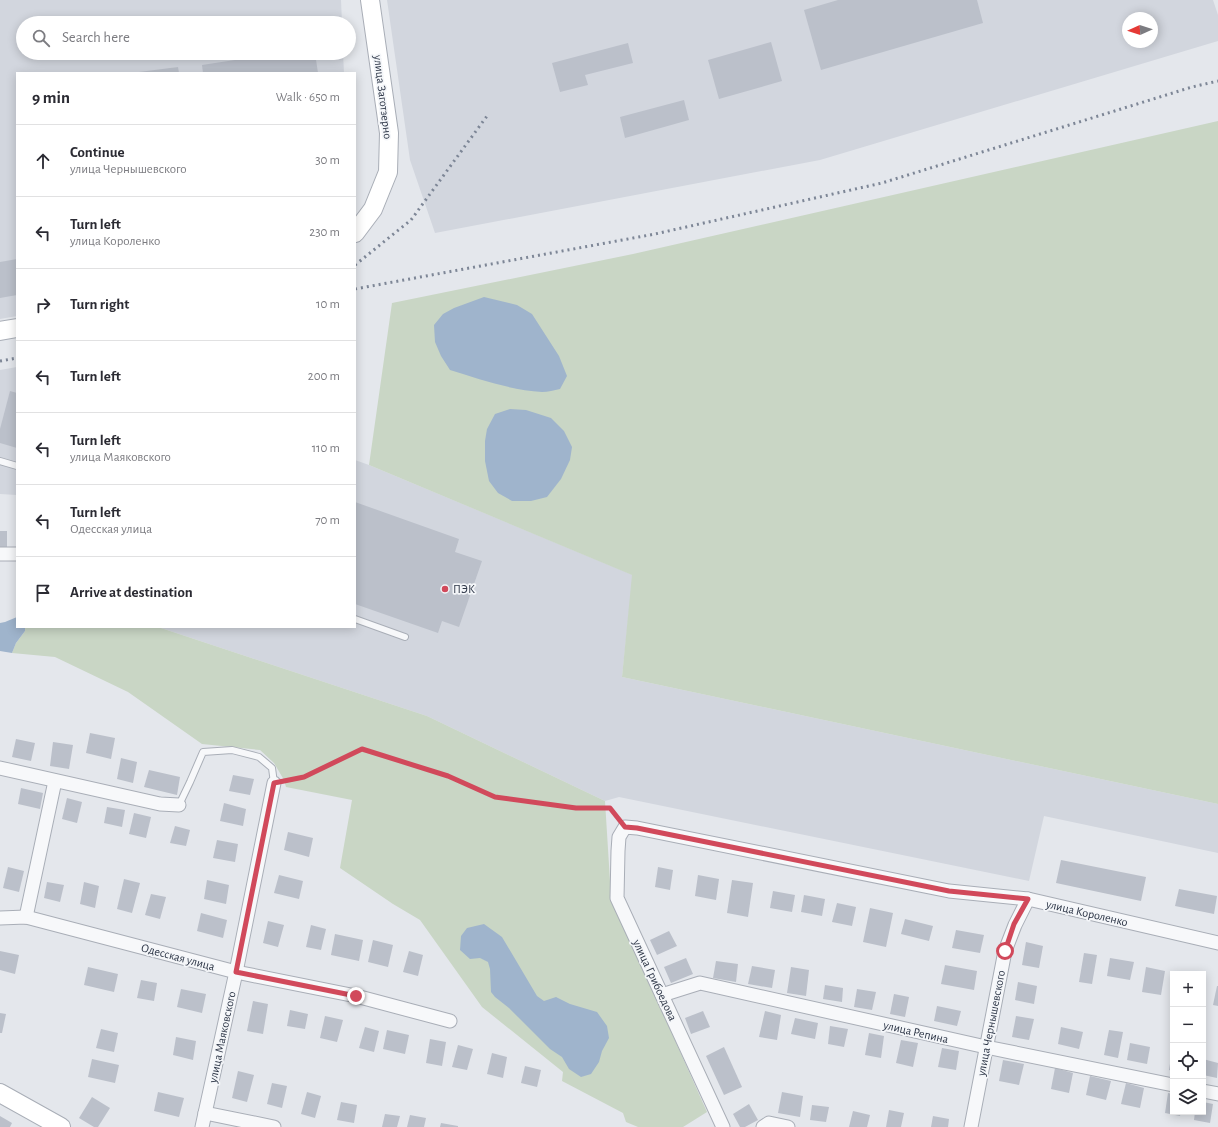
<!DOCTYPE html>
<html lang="en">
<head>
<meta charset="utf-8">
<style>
  :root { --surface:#fff; --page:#f2f2f3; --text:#2b2b33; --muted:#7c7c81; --line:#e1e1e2 }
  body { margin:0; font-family:"Alegreya Sans",sans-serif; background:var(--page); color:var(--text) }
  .controls { position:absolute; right:12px; bottom:12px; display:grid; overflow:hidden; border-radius:0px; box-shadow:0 2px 10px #0003 }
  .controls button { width:36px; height:36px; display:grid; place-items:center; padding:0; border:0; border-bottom:1px solid var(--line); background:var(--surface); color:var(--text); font:20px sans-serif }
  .compass { position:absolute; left:1122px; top:12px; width:36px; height:36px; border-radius:50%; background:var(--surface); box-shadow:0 2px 10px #0003; rotate:267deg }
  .stop { position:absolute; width:12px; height:12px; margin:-9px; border:3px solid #d1495b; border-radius:50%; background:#fff }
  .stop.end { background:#d1495b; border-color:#fff; box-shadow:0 1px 4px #0008 }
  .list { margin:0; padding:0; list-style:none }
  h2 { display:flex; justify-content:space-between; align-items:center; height:52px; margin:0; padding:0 16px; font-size:17px }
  h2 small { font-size:13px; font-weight:400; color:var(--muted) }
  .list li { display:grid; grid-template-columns:26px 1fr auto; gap:12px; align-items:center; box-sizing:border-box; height:72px; padding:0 16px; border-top:1px solid var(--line) }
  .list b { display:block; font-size:15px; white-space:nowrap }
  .list p { margin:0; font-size:13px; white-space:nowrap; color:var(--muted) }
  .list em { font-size:13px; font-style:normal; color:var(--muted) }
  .icon { flex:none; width:22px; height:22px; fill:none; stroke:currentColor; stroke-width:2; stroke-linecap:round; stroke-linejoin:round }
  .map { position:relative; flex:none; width:1218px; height:1127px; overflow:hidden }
  .search { position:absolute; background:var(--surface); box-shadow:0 2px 10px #0003; left:16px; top:16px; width:340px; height:44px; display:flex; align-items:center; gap:10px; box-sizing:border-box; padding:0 14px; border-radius:22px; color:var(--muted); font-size:15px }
  .panel { position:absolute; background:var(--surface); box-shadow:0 2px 10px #0003; left:16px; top:72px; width:340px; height:556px; border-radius:0px }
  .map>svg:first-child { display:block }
  .built { fill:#d2d6de; fill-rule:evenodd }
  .green { fill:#c9d6c5 }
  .water { fill:#9fb4cc }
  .building { fill:#bbc0ca }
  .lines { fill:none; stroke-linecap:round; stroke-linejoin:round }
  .lane-casing { stroke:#a9aeb7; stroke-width:8 }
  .street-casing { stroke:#a9aeb7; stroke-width:15 }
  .secondary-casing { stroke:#a9aeb7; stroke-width:20 }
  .path { stroke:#c2c5cb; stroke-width:2; stroke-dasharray:3 3; stroke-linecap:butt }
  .lane { stroke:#f7f8fa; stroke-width:6 }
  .street { stroke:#f7f8fa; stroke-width:13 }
  .secondary { stroke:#fff; stroke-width:18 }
  .rail { stroke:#7d8696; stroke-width:3; stroke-dasharray:2 4; stroke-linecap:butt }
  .route { stroke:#d1495b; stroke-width:5 }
  .poi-dot { fill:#d1495b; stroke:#f4f6f9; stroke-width:1.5 }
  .labels { text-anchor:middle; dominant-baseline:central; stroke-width:3.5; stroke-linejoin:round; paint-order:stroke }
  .street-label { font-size:12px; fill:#2b3445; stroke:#f4f6f9 }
  .poi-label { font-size:12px; fill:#2b3445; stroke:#f4f6f9; text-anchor:start }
</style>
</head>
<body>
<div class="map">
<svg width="1218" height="1127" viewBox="0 0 1218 1127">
  <rect width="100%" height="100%" fill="#e4e7ec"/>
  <g class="built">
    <polygon points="0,0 341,0 342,23 23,23 23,53 343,53 344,73 17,73 17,316 0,319"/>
    <path d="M387,0h826l5,15v26l-398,119 -385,73 -25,-73zM1128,18h24v24h-24z"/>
    <polygon points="17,367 17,495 0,494 0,370"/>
    <polygon points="355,460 369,465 633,575 622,677 1218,804 1218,853 1044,816 1029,881 619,797 605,801 427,716 158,627 355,627"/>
  </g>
  <g class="green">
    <polygon points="1218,121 1218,804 622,677 632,575 369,465 392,303 633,254"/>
    <polygon points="25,627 158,627 427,716 605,801 611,897 707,1112 683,1127 638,1127 626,1122 623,1113 562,1081 563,1072 482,1007 420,920 393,904 340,868 352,800 286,787 284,780 274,763 260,750 202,744 128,692 55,657 12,653 16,643 25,631"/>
  </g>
  <g class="water">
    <path d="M484,297l33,8 15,9 27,42 8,20 -7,13c-6,1 -12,3 -18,3 -32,-2 -63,-13 -92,-22l-9,-14 -6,-14 -1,-17 9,-11 11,-6z"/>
    <polygon points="510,409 526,410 551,418 564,431 572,447 570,460 561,479 547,497 531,501 512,501 498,493 489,481 485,461 485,441 487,429 495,414"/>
    <polygon points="17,617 17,627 25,627 25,631 16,643 12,653 0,651 0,623 5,622"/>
    <polygon points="484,924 502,937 537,996 544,1001 556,997 570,1004 597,1012 607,1026 609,1038 602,1051 599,1062 591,1074 581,1077 569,1069 562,1057 550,1049 509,1008 495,997 491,992 490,969 488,962 480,958 470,959 460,950 461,936 467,928"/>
  </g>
  <g class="building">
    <polygon points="838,0 977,0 983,23 821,70 804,10"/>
    <polygon points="771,42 782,81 719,99 708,60"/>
    <polygon points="628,43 633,63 585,75 588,85 560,92 552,63"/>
    <polygon points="281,53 315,53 318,73 203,73 202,65"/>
    <polygon points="178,67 179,73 139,73 139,72"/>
    <polygon points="684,100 689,120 625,138 620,117"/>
    <polygon points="17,259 17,295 0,298 0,262"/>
    <polygon points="10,391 17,393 17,448 0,443 0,429"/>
    <polygon points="355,502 459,539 455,552 482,561 459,627 442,621 438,633 355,604"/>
    <polygon points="0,531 7,531 7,549 0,550"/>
    <polygon points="90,733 115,738 111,759 86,753"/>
    <polygon points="16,739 35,743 31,761 12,757"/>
    <polygon points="53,742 73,745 69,769 50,766"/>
    <polygon points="121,758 137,762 133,783 117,779"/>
    <polygon points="149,770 180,777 177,795 144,787"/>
    <polygon points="233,775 254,779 250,795 229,791"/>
    <polygon points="21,788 43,793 40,809 18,804"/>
    <polygon points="67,798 82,802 77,823 62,819"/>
    <polygon points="224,803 246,809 243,826 220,821"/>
    <polygon points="107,807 125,810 122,827 104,823"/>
    <polygon points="134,813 151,817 146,838 129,834"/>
    <polygon points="175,826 190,830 186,846 170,843"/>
    <polygon points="288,832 313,838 309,857 284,850"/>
    <polygon points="217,840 238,844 235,862 213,858"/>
    <polygon points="1061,860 1146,877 1141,901 1056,883"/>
    <polygon points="8,867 24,871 19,892 3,888"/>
    <polygon points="658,867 673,870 670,890 655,887"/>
    <polygon points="279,875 303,881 299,899 274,893"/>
    <polygon points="698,875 719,879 716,900 695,896"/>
    <polygon points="124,879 140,883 132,913 117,909"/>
    <polygon points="207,880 229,885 226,904 204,899"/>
    <polygon points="732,880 753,883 748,917 727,913"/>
    <polygon points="47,882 64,885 60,902 44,898"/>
    <polygon points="84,882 99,886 95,908 80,904"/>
    <polygon points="1179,889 1217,896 1214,914 1175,906"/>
    <polygon points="773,891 795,895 792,912 770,908"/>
    <polygon points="151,894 166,897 160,919 145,915"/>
    <polygon points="804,895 825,899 822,916 801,912"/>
    <polygon points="837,903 856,907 852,926 832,922"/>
    <polygon points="870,908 893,913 886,947 863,942"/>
    <polygon points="201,913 227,920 223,938 197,931"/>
    <polygon points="905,919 933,926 929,941 901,934"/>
    <polygon points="268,921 284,925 278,947 263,943"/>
    <polygon points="311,925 326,929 321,950 306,947"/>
    <polygon points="956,930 984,935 980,953 952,948"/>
    <polygon points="669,931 677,946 657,955 650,940"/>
    <polygon points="335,934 363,940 359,961 331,955"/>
    <polygon points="373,940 393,945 388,967 368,962"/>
    <polygon points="1026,942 1043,946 1039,968 1022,965"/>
    <polygon points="0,951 19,955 15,974 0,970"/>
    <polygon points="409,951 423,955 418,976 403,972"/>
    <polygon points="1084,953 1097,955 1092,984 1079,982"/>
    <polygon points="686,958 693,974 671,983 664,967"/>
    <polygon points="1110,958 1134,962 1130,980 1107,976"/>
    <polygon points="716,961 738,964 736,982 713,978"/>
    <polygon points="945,965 977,971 974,990 941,984"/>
    <polygon points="752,966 775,970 772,988 748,984"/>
    <polygon points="88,967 118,974 114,992 84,985"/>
    <polygon points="791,967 809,970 806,996 787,993"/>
    <polygon points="1146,967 1165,971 1161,995 1142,992"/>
    <polygon points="1203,979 1206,980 1204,993 1203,993"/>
    <polygon points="141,980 157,983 154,1001 137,998"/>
    <polygon points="1018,982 1037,986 1034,1004 1015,1000"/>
    <polygon points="825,985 843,988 842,1002 823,999"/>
    <polygon points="1217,986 1218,986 1218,1006 1213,1005"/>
    <polygon points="181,989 206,994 202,1013 177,1007"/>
    <polygon points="857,989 876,992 872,1010 854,1007"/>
    <polygon points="894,994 909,997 905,1017 890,1014"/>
    <polygon points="253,1001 268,1004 263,1034 247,1031"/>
    <polygon points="937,1006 961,1011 957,1026 934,1021"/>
    <polygon points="290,1010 308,1014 305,1029 287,1026"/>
    <polygon points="703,1011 710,1027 691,1034 685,1018"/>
    <polygon points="765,1011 781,1015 777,1040 759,1037"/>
    <polygon points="0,1013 6,1014 2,1033 0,1033"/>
    <polygon points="325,1016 343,1020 337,1042 320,1038"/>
    <polygon points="1016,1016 1034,1019 1029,1040 1012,1037"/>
    <polygon points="795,1018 818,1023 815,1039 791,1034"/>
    <polygon points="830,1026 848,1029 844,1047 828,1044"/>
    <polygon points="365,1027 379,1031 374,1052 359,1048"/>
    <polygon points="1061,1027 1083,1032 1079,1049 1058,1044"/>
    <polygon points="101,1029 118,1033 114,1052 96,1048"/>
    <polygon points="387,1030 409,1035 405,1054 383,1049"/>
    <polygon points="1109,1030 1123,1032 1118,1058 1104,1055"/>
    <polygon points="869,1033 884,1036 881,1058 865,1055"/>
    <polygon points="176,1037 196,1041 193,1060 173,1055"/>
    <polygon points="430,1039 446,1042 442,1066 426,1063"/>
    <polygon points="901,1040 918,1043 913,1067 896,1063"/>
    <polygon points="1130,1043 1150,1047 1147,1064 1127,1060"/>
    <polygon points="458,1045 473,1049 467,1070 452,1067"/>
    <polygon points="724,1047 742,1087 724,1095 706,1056"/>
    <polygon points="942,1048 959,1051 956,1070 938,1067"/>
    <polygon points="1172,1051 1173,1051 1173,1071 1169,1070"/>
    <polygon points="492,1053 507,1057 503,1078 487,1074"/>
    <polygon points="92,1059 119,1065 115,1083 88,1077"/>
    <polygon points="1203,1059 1218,1063 1217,1078 1203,1075"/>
    <polygon points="1003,1060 1024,1064 1019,1085 999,1081"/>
    <polygon points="525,1066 541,1070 537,1087 521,1083"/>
    <polygon points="1055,1068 1073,1073 1069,1093 1051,1089"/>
    <polygon points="238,1071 254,1075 247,1102 232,1098"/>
    <polygon points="1090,1076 1111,1081 1106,1100 1086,1095"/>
    <polygon points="272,1083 287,1086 282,1108 267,1104"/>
    <polygon points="1126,1083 1144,1088 1140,1108 1121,1104"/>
    <polygon points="158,1092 184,1098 179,1117 154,1111"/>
    <polygon points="307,1092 321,1096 315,1118 301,1114"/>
    <polygon points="782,1092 803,1096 800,1117 778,1113"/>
    <polygon points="1168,1093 1173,1094 1173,1112 1181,1112 1180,1116 1165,1113"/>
    <polygon points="92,1097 110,1108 98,1127 94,1127 79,1118"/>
    <polygon points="341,1102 357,1105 354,1123 337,1120"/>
    <polygon points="1203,1102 1213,1104 1210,1123 1194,1120 1195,1112 1203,1112"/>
    <polygon points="749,1104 758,1120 745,1127 740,1127 733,1114"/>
    <polygon points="812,1105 829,1107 826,1122 810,1120"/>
    <polygon points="889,1110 904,1113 901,1127 886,1127"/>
    <polygon points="853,1111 870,1115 867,1127 849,1127"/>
    <polygon points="385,1114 400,1116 397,1127 382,1127"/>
    <polygon points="410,1115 426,1118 424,1127 407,1127"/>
    <polygon points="0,1116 12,1123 10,1127 0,1127"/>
    <polygon points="933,1116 949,1119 948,1127 931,1127"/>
    <polygon points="441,1123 458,1126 458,1127 440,1127"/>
  </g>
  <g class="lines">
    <defs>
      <g id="lane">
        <polyline points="0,461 17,466"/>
        <polyline points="355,619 405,637"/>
        <polyline points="179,805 190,782 203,752 232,750 259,757 272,768 274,783"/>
      </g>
      <g id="street">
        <polyline points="0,554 17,554"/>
        <polyline points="0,768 160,804 179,805"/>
        <polyline points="26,917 55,781"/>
        <polyline points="0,918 26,917 236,972 356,996 450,1021"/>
        <polyline points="662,995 700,983 986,1047 1173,1085"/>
        <polyline points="1203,1091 1218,1094"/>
        <polyline points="205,1113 274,1127"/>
        <polyline points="202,1127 236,972 274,783"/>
        <polyline points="723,1127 617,898 618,851 619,837 625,827 637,828 949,891 1028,899 1218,943"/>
        <polyline points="763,1127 769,1123 788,1127"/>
        <polyline points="971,1127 1005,951 1015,925 1028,899"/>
      </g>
      <g id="secondary">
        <polyline points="355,233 373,209 388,172 389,133 370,0"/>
        <polyline points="0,331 17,328"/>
        <polyline points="0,1093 61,1127"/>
      </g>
    </defs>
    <use href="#lane" class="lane-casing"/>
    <use href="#street" class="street-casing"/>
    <use href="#secondary" class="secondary-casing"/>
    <polyline class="path" points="285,780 304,777 362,749 448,776 495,797 576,808 610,807 618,818"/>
    <use href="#lane" class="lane"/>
    <use href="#street" class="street"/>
    <use href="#secondary" class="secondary"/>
    <g class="rail">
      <polyline points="355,265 411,220 487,116"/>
      <polyline points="355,289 655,234 882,183 1192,87 1218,81"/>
      <polyline points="0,361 17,358"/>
    </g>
  </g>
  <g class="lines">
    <polyline class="route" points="356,996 236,972 274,783 304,777 362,749 448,776 495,797 576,808 610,808 625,827 637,828 949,891 1028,899 1014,924 1005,951"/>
  </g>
  <circle class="poi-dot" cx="445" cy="589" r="4"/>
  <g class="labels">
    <g class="street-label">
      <text transform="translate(383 97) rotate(83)">улица Заготзерно</text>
      <text transform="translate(1087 913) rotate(13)">улица Короленко</text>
      <text transform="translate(178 957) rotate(15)">Одесская улица</text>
      <text transform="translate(655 980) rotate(65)">улица Грибоедова</text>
      <text transform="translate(991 1023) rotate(-79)">улица Чернышевского</text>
      <text transform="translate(916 1032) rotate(13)">улица Репина</text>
      <text transform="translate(222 1037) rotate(-78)">улица Маяковского</text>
    </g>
    <g class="poi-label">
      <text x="453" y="589">ПЭК</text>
    </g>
  </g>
</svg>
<div class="controls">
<button>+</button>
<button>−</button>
<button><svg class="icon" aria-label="locate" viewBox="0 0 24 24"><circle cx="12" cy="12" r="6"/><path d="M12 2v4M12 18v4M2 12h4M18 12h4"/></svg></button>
<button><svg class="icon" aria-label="layers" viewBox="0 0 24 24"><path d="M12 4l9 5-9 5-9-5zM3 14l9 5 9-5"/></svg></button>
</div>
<svg class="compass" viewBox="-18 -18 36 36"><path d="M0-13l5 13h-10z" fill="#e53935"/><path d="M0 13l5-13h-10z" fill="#7c7c81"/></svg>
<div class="stop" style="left:1005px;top:951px"></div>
<div class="stop end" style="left:356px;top:996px"></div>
<div class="search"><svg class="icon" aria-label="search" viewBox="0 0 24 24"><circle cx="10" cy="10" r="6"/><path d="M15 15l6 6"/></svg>Search here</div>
<section class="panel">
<h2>9 min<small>Walk · 650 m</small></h2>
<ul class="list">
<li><svg class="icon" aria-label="ahead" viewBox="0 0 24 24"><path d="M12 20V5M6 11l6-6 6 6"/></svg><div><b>Continue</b><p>улица Чернышевского</p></div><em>30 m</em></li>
<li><svg class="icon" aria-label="left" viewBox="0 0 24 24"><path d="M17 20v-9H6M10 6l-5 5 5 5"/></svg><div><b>Turn left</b><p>улица Короленко</p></div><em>230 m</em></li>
<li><svg class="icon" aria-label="right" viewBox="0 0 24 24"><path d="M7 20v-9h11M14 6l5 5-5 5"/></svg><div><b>Turn right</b></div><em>10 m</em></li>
<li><svg class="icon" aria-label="left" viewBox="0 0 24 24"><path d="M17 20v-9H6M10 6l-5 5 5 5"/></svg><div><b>Turn left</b></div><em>200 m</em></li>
<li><svg class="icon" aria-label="left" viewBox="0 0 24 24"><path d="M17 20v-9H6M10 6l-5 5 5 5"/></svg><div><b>Turn left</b><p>улица Маяковского</p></div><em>110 m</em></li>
<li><svg class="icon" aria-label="left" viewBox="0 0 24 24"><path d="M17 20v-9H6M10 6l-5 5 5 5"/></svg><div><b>Turn left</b><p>Одесская улица</p></div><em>70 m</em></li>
<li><svg class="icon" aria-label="arrive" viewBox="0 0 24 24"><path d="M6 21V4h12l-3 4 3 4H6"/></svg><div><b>Arrive at destination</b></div></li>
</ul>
</section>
</div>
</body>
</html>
